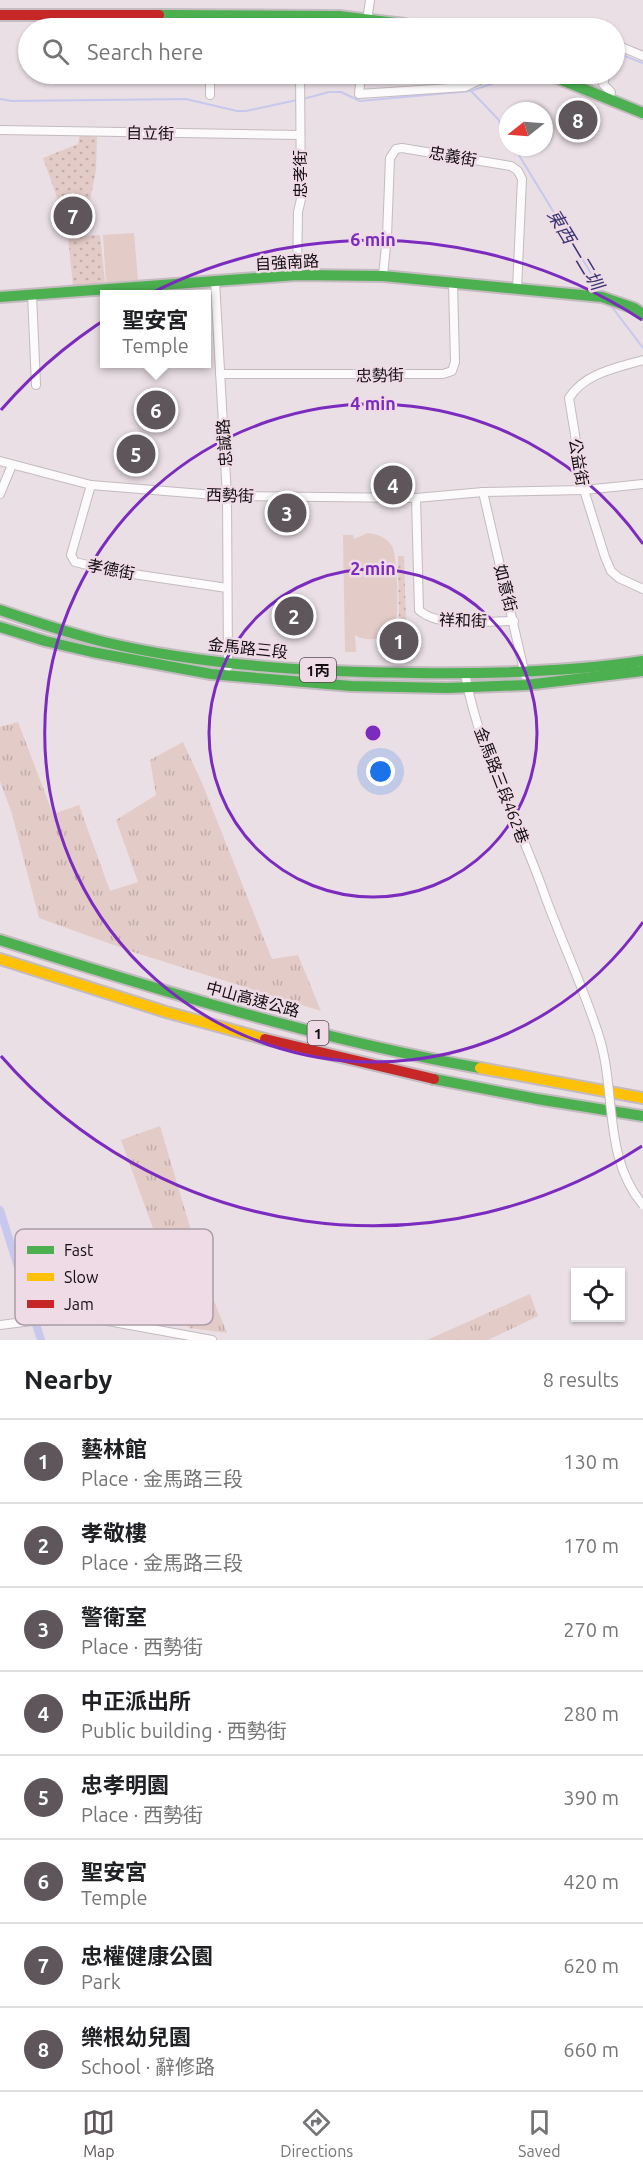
<!DOCTYPE html>
<html lang="en">
<head>
<meta charset="utf-8">
<style>
  :root { --surface:#fff; --page:#f2f2f2; --text:#202124; --muted:#757577; --line:#e0e0e0; --accent:#5e565b }
  body { margin:0; font-family:Ubuntu,"Noto Sans TC",sans-serif; background:var(--page); color:var(--text) }
  .controls { position:absolute; right:18px; bottom:18px; display:grid; overflow:hidden; border-radius:0px; box-shadow:0 2px 4px #0004 }
  .controls button { width:54px; height:54px; display:grid; place-items:center; padding:0; border:0; border-bottom:2px solid var(--line); background:var(--surface); color:var(--text); font:30px sans-serif }
  .compass { position:absolute; left:499px; top:102px; width:54px; height:54px; border-radius:50%; background:var(--surface); box-shadow:0 2px 4px #0004; rotate:253deg }
  .you { position:absolute; left:381px; top:772px; width:21px; height:21px; margin:-15px; border:4px solid #fff; border-radius:50%; background:#1a73e8; box-shadow:0 0 0 9px #1a73e833 }
  .badge { display:grid; place-items:center; width:39px; height:39px; border-radius:50%; background:var(--accent); color:#fff; font-size:20px; font-weight:700 }
  .pin { position:absolute; translate:-50% -50%; border:3px solid #fff; box-shadow:0 2px 6px #0006 }
  .popup { position:absolute; left:100px; top:290px; width:111px; height:78px; box-sizing:border-box; display:grid; place-content:center; border-radius:0px; background:var(--surface); filter:drop-shadow(0 2px 4px #0005); font-size:20px; white-space:nowrap; color:var(--muted) }
  .popup b { font-size:22px; color:var(--text) }
  .popup::after { content:''; position:absolute; left:50%; top:100%; margin-left:-12px; border:12px solid transparent; border-top-color:var(--surface) }
  .list { margin:0; padding:0; list-style:none }
  h2 { display:flex; justify-content:space-between; align-items:center; height:78px; margin:0; padding:0 24px; font-size:26px }
  h2 small { font-size:20px; font-weight:400; color:var(--muted) }
  .list li { display:grid; grid-template-columns:39px 1fr auto; gap:18px; align-items:center; box-sizing:border-box; height:84px; padding:0 24px; border-top:2px solid var(--line) }
  .list b { display:block; font-size:22px; white-space:nowrap }
  .list p { margin:0; font-size:20px; white-space:nowrap; color:var(--muted) }
  .list em { font-size:20px; font-style:normal; color:var(--muted) }
  .icon { flex:none; width:33px; height:33px; fill:none; stroke:currentColor; stroke-width:2; stroke-linecap:round; stroke-linejoin:round }
  .map { position:relative; flex:none; width:643px; height:1340px; overflow:hidden }
  .search { position:absolute; background:var(--surface); box-shadow:0 2px 4px #0004; left:18px; right:18px; top:18px; height:66px; display:flex; align-items:center; gap:15px; box-sizing:border-box; padding:0 21px; border-radius:33px; color:var(--muted); font-size:22px }
  .sheet { height:750px; background:var(--surface) }
  nav { display:flex; justify-content:space-around; align-items:center; box-sizing:border-box; height:84px; border-top:2px solid var(--line); background:var(--surface); font-size:16px; color:var(--muted) }
  nav a { display:grid; justify-items:center; gap:3px }
  nav .on { color:var(--accent) }
  .map>svg:first-child { display:block }
  .grass { fill:url(#grass-tufts) }
  .forest { fill:url(#forest-firs) }
  .park { fill:url(#park-dots) }
  .pitch { fill:#e3cbc7 }
  .lines { fill:none; stroke-linecap:round; stroke-linejoin:round }
  .stream { stroke:#c8c7ed; stroke-width:2 }
  .canal { stroke:#c8c7ed; stroke-width:8 }
  .street-casing { stroke:#c3bbbf; stroke-width:10 }
  .fast-casing { stroke:#c3bbbf; stroke-width:14 }
  .slow-casing { stroke:#c3bbbf; stroke-width:14 }
  .jam-casing { stroke:#c3bbbf; stroke-width:14 }
  .street { stroke:#fcfafb; stroke-width:8 }
  .fast { stroke:#4caf50; stroke-width:10 }
  .slow { stroke:#ffc107; stroke-width:10 }
  .jam { stroke:#c62828; stroke-width:10 }
  .street-bridge-casing { stroke:#c3bbbf; stroke-width:10; stroke-linecap:butt }
  .street-bridge { stroke:#fcfafb; stroke-width:8 }
  .ring { fill:none; stroke:#7b2cbf; stroke-width:3 }
  .labels { text-anchor:middle; dominant-baseline:central; stroke-width:5; stroke-linejoin:round; paint-order:stroke }
  .shield { fill:#eedbe6; stroke:#554b50; stroke-width:1.5 }
  .shield-label { font-size:15px; font-weight:bold; fill:#130d10 }
  .street-label { font-size:16px; fill:#130d10; stroke:#eedbe6 }
  .water-label { font-size:18px; font-style:italic; fill:#373572; stroke:#eedbe6 }
  .key { fill:#eedbe6; stroke:#ac9da6; stroke-width:1.5 }
  .key-label { font-size:16px; fill:#130d10 }
  .centre { fill:#7b2cbf; stroke:#eedbe6; stroke-width:3 }
  .ring-label { font-size:18px; text-anchor:middle; font-weight:bold; fill:#7b2cbf; stroke:#eedbe6; stroke-width:5; stroke-linejoin:round; paint-order:stroke }
</style>
</head>
<body>
<div class="map">
<svg width="643" height="1340" viewBox="0 0 643 1340">
  <defs>
    <pattern id="grass-tufts" width="24" height="20" patternUnits="userSpaceOnUse" patternTransform="scale(1.5)"><rect width="24" height="20" fill="#e3cbc7"/><path d="M3 7l-1-3M5 7V3M7 7l1-3M15 17l-1-3M17 17v-4M19 17l1-3" fill="none" stroke="#c2adaa"/></pattern>
    <pattern id="forest-firs" width="22" height="20" patternUnits="userSpaceOnUse" patternTransform="scale(1.5)"><rect width="22" height="20" fill="#e3cbc7"/><path d="M5 1l3.5 6h-7zM16 11l3.5 6h-7z" fill="#c2adaa"/></pattern>
    <pattern id="park-dots" width="8" height="8" patternUnits="userSpaceOnUse" patternTransform="scale(1.5)"><rect width="8" height="8" fill="#e3cbc7"/><path d="M2 2h.1M6 6h.1" fill="none" stroke="#c2adaa" stroke-width="1.8" stroke-linecap="round"/></pattern>
  </defs>
  <rect width="100%" height="100%" fill="#eadfe5"/>
  <g class="grass">
    <polygon points="18,722 53,814 79,805 110,891 138,882 116,820 156,795 150,760 183,742 202,783 272,959 298,955 321,1011 136,953 39,918 12,814 0,781 0,727"/>
    <polygon points="160,1126 206,1281 227,1333 189,1328 121,1140"/>
    <polygon points="530,1294 538,1316 488,1340 427,1340"/>
  </g>
  <circle class="forest" cx="291" cy="529" r="7"/>
  <g class="park">
    <polygon points="80,135 97,137 96,169 90,201 84,210 81,223 81,236 100,235 105,282 73,286 68,237 71,237 43,158 78,144"/>
    <polygon points="398,556 404,556 406,622 399,622"/>
  </g>
  <g class="pitch">
    <polygon points="134,233 138,280 106,282 103,235"/>
    <path d="M368,533c9,1 18,4 24,13 5,8 7,64 4,73 -5,18 -26,26 -41,16l1,17h-11l-2,-117h10l1,4z"/>
  </g>
  <g class="lines">
    <g class="stream">
      <polyline points="614,52 643,63"/>
      <polyline points="471,91 498,119 508,137"/>
      <polyline points="0,99 12,101 186,99 237,111 246,111 297,100"/>
      <polyline points="303,99 329,92 341,92 360,101 471,91 520,74"/>
      <polyline points="514,147 603,293"/>
      <polyline points="609,303 643,348"/>
    </g>
    <polyline class="canal" points="0,1210 41,1340"/>
    <defs>
      <g id="street">
        <polyline points="301,28 301,16"/>
        <polyline points="366,28 370,0"/>
        <polyline points="614,44 643,56"/>
        <polyline points="361,74 359,94 465,87 492,74"/>
        <polyline points="604,81 603,84 611,92 609,100"/>
        <polyline points="210,95 210,74"/>
        <polyline points="0,130 299,135"/>
        <polyline points="297,275 298,212 301,199 300,74"/>
        <polyline points="383,276 387,236 390,158 396,149 402,148 511,166 518,171 522,179 517,289"/>
        <polyline points="215,281 227,496 228,667"/>
        <polyline points="32,294 36,385"/>
        <path d="M643,360c-27,8 -58,13 -74,38l15,92 21,67 6,14 8,7 24,11"/>
        <polyline points="220,374 443,374 452,371 455,362 453,283"/>
        <polyline points="0,461 91,485 227,496 416,498 483,492 584,490 643,484"/>
        <polyline points="91,485 71,555 75,562 113,571 227,588"/>
        <polyline points="483,492 525,675"/>
        <polyline points="0,494 12,465"/>
        <path d="M416,498l3,112c18,18 70,11 95,11"/>
        <path d="M465,673c13,78 55,149 80,223"/>
        <polyline points="0,1325 32,1321 97,1319 212,1340"/>
      </g>
      <g id="fast">
        <polyline points="159,15 339,16 404,24 418,28"/>
        <polyline points="547,74 643,113"/>
        <polyline points="0,297 297,275 383,276 602,297 634,308 643,314"/>
        <path d="M0,610c35,12 69,23 104,32 102,24 208,30 312,31 76,1 152,-1 227,-12"/>
        <polyline points="0,627 45,641 92,652 211,674 351,686 447,688 526,685 643,671"/>
        <path d="M0,940c158,50 317,99 480,128"/>
        <polyline points="434,1079 537,1099 643,1116"/>
      </g>
      <g id="slow">
        <polyline points="0,959 166,1012 265,1039"/>
        <polyline points="480,1068 643,1098"/>
      </g>
      <g id="jam">
        <polyline points="0,15 159,15"/>
        <polyline points="265,1039 434,1079"/>
      </g>
    </defs>
    <use href="#street" class="street-casing"/>
    <use href="#fast" class="fast-casing"/>
    <use href="#slow" class="slow-casing"/>
    <use href="#jam" class="jam-casing"/>
    <use href="#street" class="street"/>
    <use href="#fast" class="fast"/>
    <use href="#slow" class="slow"/>
    <use href="#jam" class="jam"/>
    <defs>
      <path id="street-bridge" d="M545,896c17,46 38,91 53,137 19,56 4,124 45,172"/>
    </defs>
    <use href="#street-bridge" class="street-bridge-casing"/>
    <use href="#street-bridge" class="street-bridge"/>
  </g>
  <g class="ring">
    <circle cx="373" cy="733" r="164"/>
    <path d="M643 922A329 329 0 1 1 643 544"/>
    <path d="M642 1146A493 493 0 0 1 1 1056M1 410A493 493 0 0 1 642 320"/>
  </g>
  <g class="labels">
    <g class="shield">
      <rect x="300" y="658" width="36" height="24" rx="4.5"/>
      <rect x="307.5" y="1021" width="21" height="24" rx="4.5"/>
    </g>
    <g class="shield-label">
      <text x="318" y="670">1丙</text>
      <text x="318" y="1033">1</text>
    </g>
    <g class="street-label">
      <text transform="translate(150 133) rotate(1)">自立街</text>
      <text transform="translate(453 156) rotate(10)">忠義街</text>
      <text transform="translate(300 174) rotate(-90)">忠孝街</text>
      <text transform="translate(287 262) rotate(-3)">自強南路</text>
      <text transform="translate(380 375) rotate(-1)">忠勢街</text>
      <text transform="translate(224 443) rotate(-94)">忠誠路</text>
      <text transform="translate(579 462) rotate(80)">公益街</text>
      <text transform="translate(230 495) rotate(2)">西勢街</text>
      <text transform="translate(111 569) rotate(11)">孝德街</text>
      <text transform="translate(506 588) rotate(76)">如意街</text>
      <text transform="translate(463 620) rotate(2)">祥和街</text>
      <text transform="translate(248 648) rotate(6)">金馬路三段</text>
      <text transform="translate(502 785) rotate(69)">金馬路三段462巷</text>
      <text transform="translate(253 999) rotate(15)">中山高速公路</text>
    </g>
    <g class="water-label">
      <text transform="translate(576 249) rotate(59)">東西一二圳</text>
    </g>
  </g>
  <rect x="15" y="1229" width="198" height="96" rx="9" class="key"/>
  <rect x="27" y="1246" width="27" height="8" fill="#4caf50"/>
  <rect x="27" y="1273" width="27" height="8" fill="#ffc107"/>
  <rect x="27" y="1300" width="27" height="8" fill="#c62828"/>
  <g class="key-label">
    <text x="64" y="1256">Fast</text>
    <text x="64" y="1283">Slow</text>
    <text x="64" y="1310">Jam</text>
  </g>
  <circle cx="373" cy="733" r="9" class="centre"/>
  <g class="ring-label">
    <text x="373" y="246">6 min</text>
    <text x="373" y="410">4 min</text>
    <text x="373" y="575">2 min</text>
  </g>
</svg>
<div class="controls">
<button><svg class="icon" aria-label="locate" viewBox="0 0 24 24"><circle cx="12" cy="12" r="6"/><path d="M12 2v4M12 18v4M2 12h4M18 12h4"/></svg></button>
</div>
<svg class="compass" viewBox="-18 -18 36 36"><path d="M0-13l5 13h-10z" fill="#e53935"/><path d="M0 13l5-13h-10z" fill="#757577"/></svg>
<div class="you"></div>
<div class="pin badge" style="left:399px;top:641px">1</div>
<div class="pin badge" style="left:294px;top:616px">2</div>
<div class="pin badge" style="left:287px;top:513px">3</div>
<div class="pin badge" style="left:393px;top:485px">4</div>
<div class="pin badge" style="left:136px;top:454px">5</div>
<div class="pin badge" style="left:156px;top:410px">6</div>
<div class="popup"><b>聖安宮</b>Temple</div>
<div class="pin badge" style="left:73px;top:216px">7</div>
<div class="pin badge" style="left:578px;top:120px">8</div>
<div class="search"><svg class="icon" aria-label="search" viewBox="0 0 24 24"><circle cx="10" cy="10" r="6"/><path d="M15 15l6 6"/></svg>Search here</div>
</div>
<section class="sheet">
<h2>Nearby<small>8 results</small></h2>
<ul class="list">
<li><span class="badge">1</span><div><b>藝林館</b><p>Place · 金馬路三段</p></div><em>130 m</em></li>
<li><span class="badge">2</span><div><b>孝敬樓</b><p>Place · 金馬路三段</p></div><em>170 m</em></li>
<li><span class="badge">3</span><div><b>警衛室</b><p>Place · 西勢街</p></div><em>270 m</em></li>
<li><span class="badge">4</span><div><b>中正派出所</b><p>Public building · 西勢街</p></div><em>280 m</em></li>
<li><span class="badge">5</span><div><b>忠孝明園</b><p>Place · 西勢街</p></div><em>390 m</em></li>
<li><span class="badge">6</span><div><b>聖安宮</b><p>Temple</p></div><em>420 m</em></li>
<li><span class="badge">7</span><div><b>忠權健康公園</b><p>Park</p></div><em>620 m</em></li>
<li><span class="badge">8</span><div><b>樂根幼兒園</b><p>School · 辭修路</p></div><em>660 m</em></li>
</ul>
</section>
<nav>
<a class="on"><svg class="icon" aria-label="map" viewBox="0 0 24 24"><path d="M3 6l6-2 6 2 6-2v14l-6 2-6-2-6 2zM9 4v14M15 6v14"/></svg>Map</a>
<a><svg class="icon" aria-label="directions" viewBox="0 0 24 24"><path d="M12 3l9 9-9 9-9-9zM9 14v-3h6M13 9l2 2-2 2"/></svg>Directions</a>
<a><svg class="icon" aria-label="saved" viewBox="0 0 24 24"><path d="M7 4h10v16l-5-4-5 4z"/></svg>Saved</a>
</nav>
</body>
</html>
